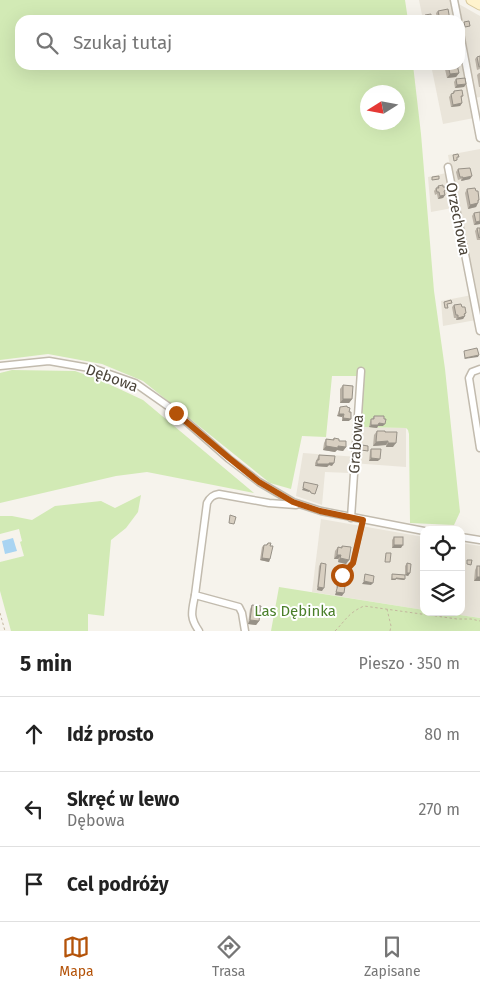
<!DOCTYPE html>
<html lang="pl">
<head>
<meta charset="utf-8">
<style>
  :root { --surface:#fff; --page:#f6f6f6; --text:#222; --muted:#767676; --line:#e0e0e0; --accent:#b45309 }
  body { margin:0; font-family:"Fira Sans",sans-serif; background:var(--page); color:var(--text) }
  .controls { position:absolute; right:15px; bottom:15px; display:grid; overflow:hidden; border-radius:10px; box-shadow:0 5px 20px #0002 }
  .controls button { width:45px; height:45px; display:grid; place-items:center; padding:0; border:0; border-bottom:1px solid var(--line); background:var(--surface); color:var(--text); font:25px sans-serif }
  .compass { position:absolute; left:360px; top:85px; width:45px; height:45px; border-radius:50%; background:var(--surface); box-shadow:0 5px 20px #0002; rotate:259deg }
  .stop { position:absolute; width:15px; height:15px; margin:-11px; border:4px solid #b45309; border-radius:50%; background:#fff }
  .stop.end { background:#b45309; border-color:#fff; box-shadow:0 1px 5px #0008 }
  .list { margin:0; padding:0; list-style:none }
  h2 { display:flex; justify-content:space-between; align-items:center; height:65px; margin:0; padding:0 20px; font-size:21px }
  h2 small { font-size:16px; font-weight:400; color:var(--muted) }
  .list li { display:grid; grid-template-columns:32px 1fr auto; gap:15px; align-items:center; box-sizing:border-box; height:75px; padding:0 20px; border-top:1px solid var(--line) }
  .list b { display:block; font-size:19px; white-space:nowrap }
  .list p { margin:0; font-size:16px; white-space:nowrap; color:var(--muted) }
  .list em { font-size:16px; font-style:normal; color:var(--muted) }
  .icon { flex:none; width:28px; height:28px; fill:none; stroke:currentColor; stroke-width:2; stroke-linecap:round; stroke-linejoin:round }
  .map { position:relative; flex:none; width:480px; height:631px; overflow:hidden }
  .search { position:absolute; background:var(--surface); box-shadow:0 5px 20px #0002; left:15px; right:15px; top:15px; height:55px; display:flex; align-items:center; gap:12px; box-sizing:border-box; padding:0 18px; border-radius:15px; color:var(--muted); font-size:19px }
  .sheet { height:290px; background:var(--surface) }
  nav { display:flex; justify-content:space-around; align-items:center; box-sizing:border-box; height:70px; border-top:1px solid var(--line); background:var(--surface); font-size:14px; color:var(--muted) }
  nav a { display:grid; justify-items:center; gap:2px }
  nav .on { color:var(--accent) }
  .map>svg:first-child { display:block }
  .residential { fill:#eae5da }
  .green { fill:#d2eab5; fill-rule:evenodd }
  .water { fill:#a9d4f2 }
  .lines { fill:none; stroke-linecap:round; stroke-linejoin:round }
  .lane-casing { stroke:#c2bbae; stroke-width:5.5 }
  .street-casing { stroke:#c2bbae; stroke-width:9 }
  .secondary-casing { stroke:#d6c79b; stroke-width:11 }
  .path { stroke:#c4b79f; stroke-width:1; stroke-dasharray:2.5 2.5; stroke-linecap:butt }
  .lane { stroke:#fff; stroke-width:3 }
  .street { stroke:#fff; stroke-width:6 }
  .secondary { stroke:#fff3cd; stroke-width:9 }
  .wall { fill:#bab2a6 }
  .shaded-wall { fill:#979187 }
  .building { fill:#d8cfc1; stroke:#979187 }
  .route { stroke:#b45309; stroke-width:6 }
  .labels { text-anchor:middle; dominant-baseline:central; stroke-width:4; stroke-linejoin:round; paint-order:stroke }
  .street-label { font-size:15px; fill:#4b4439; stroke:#fff }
  .park-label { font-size:15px; fill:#4a7f2a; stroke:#fff }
</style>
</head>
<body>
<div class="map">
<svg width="480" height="631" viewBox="0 0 480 631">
  <rect width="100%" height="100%" fill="#f6f3ec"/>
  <g class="residential">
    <polygon points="419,0 451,0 455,20 423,20"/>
    <polygon points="457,3 480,16 480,97 475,98"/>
    <polygon points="460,43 474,118 443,124 431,65 460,65"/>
    <polygon points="480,149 480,318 458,207 431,212 428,177 451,172 448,155"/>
    <polygon points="472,295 476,320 443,326 441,301"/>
    <polygon points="359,427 406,428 406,467 352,463 350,473 325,472 322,505 296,496 303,453 358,457"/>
    <polygon points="321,519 424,537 424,610 312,592"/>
    <polygon points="461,543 480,546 480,618 440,612 461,612"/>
  </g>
  <g class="green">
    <path d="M0,0h405l3,20h-388v45h393l8,69 13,157 11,78 15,143 -6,13 -44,-2 -1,-89 -1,-4 -2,-2 -47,-1 4,-51h-31l-6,61 -24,-1 -11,53 -21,-6 -127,-102 -41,-17 -54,-10 -48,6zM368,92h30v30h-30z"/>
    <polygon points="12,370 75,371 98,379 143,400 254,493 147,472 116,476 0,503 0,373"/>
    <polygon points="141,495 138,512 126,528 111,540 104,616 88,614 88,631 11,631 0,591 0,562 24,556 20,542 22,541 19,529 0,534 0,516 12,516 32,520 55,506 101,501 115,508"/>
    <polygon points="279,587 424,610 424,612 440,612 480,618 480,631 271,631"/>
  </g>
  <polygon class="water" points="13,538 17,551 5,554 2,541"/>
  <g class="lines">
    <defs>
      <polyline id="lane" points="339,586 340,578 342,575 353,563 363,520"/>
      <g id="street">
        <polyline points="454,0 458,20"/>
        <polyline points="460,33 480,138"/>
        <polyline points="448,167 480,331"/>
        <polyline points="0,366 49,361 95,369 135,383 172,409 229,459 259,482 293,502 321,511 424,531"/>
        <polyline points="480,369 472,372 469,378 480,448"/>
        <polyline points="351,518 361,371"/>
        <polyline points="461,537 480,540"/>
        <path d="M195,595c-3,16 -6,22 4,36"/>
        <path d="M245,631l-3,-18 -3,-6 -44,-12 12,-92c3,-6 6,-8 12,-9l50,9 27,2"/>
      </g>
      <polyline id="secondary" points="471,0 480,5"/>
    </defs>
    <use href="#lane" class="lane-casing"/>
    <use href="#street" class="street-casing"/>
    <use href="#secondary" class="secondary-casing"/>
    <g class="path">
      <polyline points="428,528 439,530"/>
      <polyline points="387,609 391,626 390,631"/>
      <polyline points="0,613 5,631"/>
      <path d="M335,631c11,-11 13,-18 29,-25l93,13h14l9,2"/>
    </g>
    <use href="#lane" class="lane"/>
    <use href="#street" class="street"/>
    <use href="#secondary" class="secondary"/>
  </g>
  <g class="wall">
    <polygon points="438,11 450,20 437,20 436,13"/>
    <polygon points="477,57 480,69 477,70 475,59"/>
    <polygon points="444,65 460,65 459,68 458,68 459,73 456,77 447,78"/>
    <polygon points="479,73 480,73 480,87 479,87 477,75"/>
    <polygon points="456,79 466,84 464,87 455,88 454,82"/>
    <polygon points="454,91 463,96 461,98 462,103 460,106 451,107 449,97"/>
    <polygon points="458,169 470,179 461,181 461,179 458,180 456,172"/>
    <polygon points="438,186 443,187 446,190 444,192 445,195 443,198 438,199 437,194 435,195 434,191"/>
    <polygon points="467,189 476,191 479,200 476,207 468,209 465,193"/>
    <polygon points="474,213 480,224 474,225 472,216"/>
    <polygon points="477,228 480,228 480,240 477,240 475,231"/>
    <polygon points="454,305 462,307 466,313 463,319 456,320 456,318 454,318 452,307"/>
    <polygon points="343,385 352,399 349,403 340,403 340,389"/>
    <polygon points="340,407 347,407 349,421 342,421 342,417 337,416"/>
    <polygon points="374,416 383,426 378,426 377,428 369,427 370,422 371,419 372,419"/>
    <polygon points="377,431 385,431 393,447 386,447 386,445 373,446 374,435"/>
    <polygon points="334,438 346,447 343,451 337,450 335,452 323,450 324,443 326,439 332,440"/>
    <polygon points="371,449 378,461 369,461 370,451"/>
    <polygon points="319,455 332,466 329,465 327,467 315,466 315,463"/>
    <polygon points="394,537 401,548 392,548 392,540"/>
    <polygon points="268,543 270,546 270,559 269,562 260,560 262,547 264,545 266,545"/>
    <polygon points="342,546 349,560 346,564 338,562 338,559 334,559 335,551 338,547 341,548"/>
    <polygon points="321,563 322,591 317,590 319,566"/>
    <polygon points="407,563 410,573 408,576 405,575 404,580 396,579 395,580 391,580 392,575 392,574 405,575 405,566"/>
    <polygon points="477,566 480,581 474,581 475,570"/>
    <polygon points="252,605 259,621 256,625 248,624 250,609"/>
  </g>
  <g class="shaded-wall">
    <polygon points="459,73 456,77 447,78 450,74"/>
    <polygon points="466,84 464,87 455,88 457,85"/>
    <polygon points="462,103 460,106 451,107 453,105"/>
    <polygon points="472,176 470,179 461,181 463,178"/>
    <polygon points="445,195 443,198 438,199 440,196"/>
    <polygon points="478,203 476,207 468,209 470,205"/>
    <polygon points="480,221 480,224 474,225 476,222"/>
    <polygon points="465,316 463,319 456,320 458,318"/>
    <polygon points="479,355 478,357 464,359 465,358"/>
    <polygon points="343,399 352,399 349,403 340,403"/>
    <polygon points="339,414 344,414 342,417 337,416"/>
    <polygon points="343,418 351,419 349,421 342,421"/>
    <polygon points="379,423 385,424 383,426 378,426 377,428 369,427 371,425"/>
    <polygon points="388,441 386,445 373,446 376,442"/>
    <polygon points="388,443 396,443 393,447 386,447"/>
    <polygon points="326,446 338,446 346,447 343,451 337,450 335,452 323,450"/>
    <polygon points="371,458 380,459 378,461 369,461"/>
    <polygon points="329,463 334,463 332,466 329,465 327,467 315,466 317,464"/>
    <polygon points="303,488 310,491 309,492 302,490"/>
    <polygon points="394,545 403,545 401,548 392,548"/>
    <polygon points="337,555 341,555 338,559 334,559"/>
    <polygon points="262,558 270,559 269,562 260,560"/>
    <polygon points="340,558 349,560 346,564 338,562"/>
    <polygon points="407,573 410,573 408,576 405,575"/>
    <polygon points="477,577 480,577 480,581 474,581"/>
    <polygon points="396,578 405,579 404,580 396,579 395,580 391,580 392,579"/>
    <polygon points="364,581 373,583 371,585 362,584"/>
    <polygon points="318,587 324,588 322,591 317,590"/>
    <polygon points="336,592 344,593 342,596 335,595"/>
    <polygon points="250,620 259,621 256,625 248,624"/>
  </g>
  <g class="building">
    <polygon points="448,9 450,20 440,20 438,11"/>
    <polygon points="431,14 431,20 426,20 425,15"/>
    <polygon points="469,21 470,26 465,27 464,22"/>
    <polygon points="480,56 480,67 479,67 477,57"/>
    <polygon points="461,57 462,64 460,64 460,58"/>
    <polygon points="448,65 457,65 459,73 450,74"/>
    <polygon points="465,78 466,84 457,85 456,79"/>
    <polygon points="462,90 463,96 461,96 462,103 453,105 451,94 454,93 454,91"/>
    <polygon points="458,154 459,157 457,157 457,160 454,161 453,155"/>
    <polygon points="470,168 472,176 463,178 463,177 460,177 458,169"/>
    <polygon points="439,176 439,179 432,180 432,177"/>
    <polygon points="443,185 443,187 445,187 446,190 444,191 445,195 440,196 439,192 437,192 436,188 439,188 438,186"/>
    <polygon points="475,188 476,191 478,191 479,200 478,200 478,203 470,205 467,189"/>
    <polygon points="480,212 480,221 476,222 474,213"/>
    <polygon points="477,228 480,228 480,237 479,238"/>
    <polygon points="451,300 452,303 447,304 448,308 445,308 444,302"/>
    <polygon points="461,304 462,307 465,307 466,313 464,314 465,316 458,318 458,315 456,315 454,305"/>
    <polygon points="477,348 479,355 465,358 464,351"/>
    <polygon points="343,385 353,386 352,399 343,399"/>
    <polygon points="347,406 347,407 350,408 349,412 351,412 351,419 343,418 344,414 339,414 340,407"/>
    <polygon points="374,416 384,416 384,419 386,419 385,424 379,423 378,425 371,425 371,419 374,419"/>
    <polygon points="377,431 385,431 385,432 397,432 396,443 388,443 388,441 376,442"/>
    <polygon points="334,438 339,439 339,441 346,441 346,447 338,446 338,448 326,446 326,439 334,440"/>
    <polygon points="362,445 368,446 368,451 361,450"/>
    <polygon points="371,449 381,449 380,459 371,458"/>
    <polygon points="319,455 335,456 334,463 329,463 329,464 317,464 317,460 319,460"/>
    <polygon points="304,482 318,485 315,494 311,493 310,491 303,488"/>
    <polygon points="230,515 236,517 234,524 229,523"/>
    <rect x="394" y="537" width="9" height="8"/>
    <polygon points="268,543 271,543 270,546 273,546 270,559 262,558 264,545 267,545"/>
    <polygon points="342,546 351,547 349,560 340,558 341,555 337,555 338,547 342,548"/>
    <polygon points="386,553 391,553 390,562 385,562"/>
    <polygon points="467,560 472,560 471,565 467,564"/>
    <polygon points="321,563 326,564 324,588 318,587"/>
    <polygon points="407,563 411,564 410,573 407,573"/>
    <rect x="477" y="566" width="3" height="11"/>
    <polygon points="365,574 374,576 373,583 364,581"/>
    <polygon points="392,574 405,575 405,579 396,578 396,579 392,579"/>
    <polygon points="338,585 345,586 344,593 336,592"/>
    <polygon points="252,605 261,606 259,621 250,620"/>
  </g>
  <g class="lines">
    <polyline class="route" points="176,413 229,458 259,482 293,502 320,511 363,520 353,563 342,575"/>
  </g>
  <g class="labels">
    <g class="street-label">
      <text transform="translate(458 219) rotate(79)">Orzechowa</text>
      <text transform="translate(112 378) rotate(20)">Dębowa</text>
      <text transform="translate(356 444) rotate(-86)">Grabowa</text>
    </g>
    <g class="park-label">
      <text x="295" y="611">Las Dębinka</text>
    </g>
  </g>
</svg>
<div class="controls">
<button><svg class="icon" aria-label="locate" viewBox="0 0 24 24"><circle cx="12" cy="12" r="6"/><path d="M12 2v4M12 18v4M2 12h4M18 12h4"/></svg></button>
<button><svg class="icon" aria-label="layers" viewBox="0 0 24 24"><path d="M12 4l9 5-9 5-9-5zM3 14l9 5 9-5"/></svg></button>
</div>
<svg class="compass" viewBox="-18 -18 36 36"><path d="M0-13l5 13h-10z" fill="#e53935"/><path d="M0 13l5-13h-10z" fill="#767676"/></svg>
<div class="stop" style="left:342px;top:575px"></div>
<div class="stop end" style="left:176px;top:413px"></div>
<div class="search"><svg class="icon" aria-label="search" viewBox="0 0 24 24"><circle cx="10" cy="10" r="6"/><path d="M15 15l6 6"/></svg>Szukaj tutaj</div>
</div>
<section class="sheet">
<h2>5 min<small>Pieszo · 350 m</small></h2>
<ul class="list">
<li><svg class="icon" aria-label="ahead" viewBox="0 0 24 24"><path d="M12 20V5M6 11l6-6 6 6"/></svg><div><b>Idź prosto</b></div><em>80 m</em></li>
<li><svg class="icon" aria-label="left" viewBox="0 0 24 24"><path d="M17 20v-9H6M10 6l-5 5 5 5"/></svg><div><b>Skręć w lewo</b><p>Dębowa</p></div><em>270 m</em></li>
<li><svg class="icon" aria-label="arrive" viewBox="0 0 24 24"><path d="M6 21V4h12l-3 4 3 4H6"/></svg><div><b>Cel podróży</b></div></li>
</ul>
</section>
<nav>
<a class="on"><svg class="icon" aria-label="map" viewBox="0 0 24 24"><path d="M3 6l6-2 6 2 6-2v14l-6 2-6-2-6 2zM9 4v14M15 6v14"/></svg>Mapa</a>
<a><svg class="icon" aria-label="directions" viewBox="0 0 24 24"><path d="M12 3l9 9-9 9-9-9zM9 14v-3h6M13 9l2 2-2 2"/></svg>Trasa</a>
<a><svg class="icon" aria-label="saved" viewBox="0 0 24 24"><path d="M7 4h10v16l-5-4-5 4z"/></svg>Zapisane</a>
</nav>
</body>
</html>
